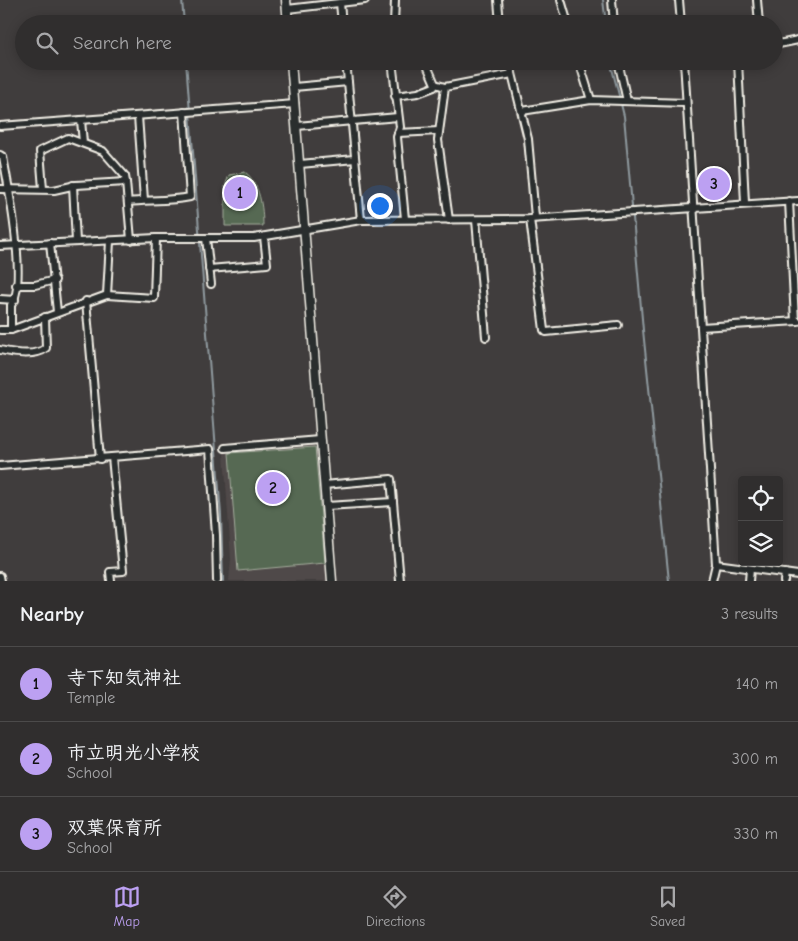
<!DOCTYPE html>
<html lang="en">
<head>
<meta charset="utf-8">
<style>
  :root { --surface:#302e2e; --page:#3c3a3a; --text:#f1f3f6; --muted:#a8a8aa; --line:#4b4a4a; --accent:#bca0f2 }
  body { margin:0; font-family:"Comic Neue","Klee One",sans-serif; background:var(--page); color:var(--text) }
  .controls { position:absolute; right:15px; bottom:15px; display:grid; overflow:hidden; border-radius:5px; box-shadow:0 2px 12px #0003 }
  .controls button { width:45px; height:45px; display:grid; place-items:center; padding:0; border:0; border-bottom:1px solid var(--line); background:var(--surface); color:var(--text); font:25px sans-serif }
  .you { position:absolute; left:379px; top:205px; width:18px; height:18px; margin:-12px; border:4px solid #fff; border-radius:50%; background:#1a73e8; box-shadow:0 0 0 8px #1a73e833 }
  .badge { display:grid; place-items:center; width:32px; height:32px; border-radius:50%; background:var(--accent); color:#111; font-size:16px; font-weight:700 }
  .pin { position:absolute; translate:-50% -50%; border:2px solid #fff; box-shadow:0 1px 5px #0006 }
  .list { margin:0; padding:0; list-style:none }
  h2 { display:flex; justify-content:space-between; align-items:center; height:65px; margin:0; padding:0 20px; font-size:21px }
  h2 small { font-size:16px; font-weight:400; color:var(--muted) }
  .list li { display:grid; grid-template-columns:32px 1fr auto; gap:15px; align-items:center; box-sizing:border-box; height:75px; padding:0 20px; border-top:1px solid var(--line) }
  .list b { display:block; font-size:19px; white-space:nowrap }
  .list p { margin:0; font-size:16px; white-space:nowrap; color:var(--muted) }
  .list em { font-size:16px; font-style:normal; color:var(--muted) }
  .icon { flex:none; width:28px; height:28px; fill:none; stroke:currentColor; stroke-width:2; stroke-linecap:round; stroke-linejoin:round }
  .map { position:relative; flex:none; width:798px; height:581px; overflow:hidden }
  .search { position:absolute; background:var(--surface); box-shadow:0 2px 12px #0003; left:15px; right:15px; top:15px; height:55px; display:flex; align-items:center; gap:12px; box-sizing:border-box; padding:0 18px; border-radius:28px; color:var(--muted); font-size:19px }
  .sheet { height:290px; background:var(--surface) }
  nav { display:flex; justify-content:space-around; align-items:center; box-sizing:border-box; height:70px; border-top:1px solid var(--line); background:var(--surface); font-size:14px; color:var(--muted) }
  nav a { display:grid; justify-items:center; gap:2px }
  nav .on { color:var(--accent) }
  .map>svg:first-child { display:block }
  .built { fill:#504848 }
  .green { fill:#566953; stroke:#a5ad9e }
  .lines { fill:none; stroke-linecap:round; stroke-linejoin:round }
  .stream { stroke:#8f9a9f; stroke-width:2 }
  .minor-casing { stroke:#f4f1e8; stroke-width:10 }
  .tertiary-casing { stroke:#f4f1e8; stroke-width:11 }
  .minor { stroke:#2a2d2e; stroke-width:6 }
  .tertiary { stroke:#2a2d2e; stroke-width:8 }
</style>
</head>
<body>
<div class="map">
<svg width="798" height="581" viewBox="0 0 798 581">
  <rect width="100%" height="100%" fill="#403d3d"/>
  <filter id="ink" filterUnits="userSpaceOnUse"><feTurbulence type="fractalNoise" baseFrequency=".02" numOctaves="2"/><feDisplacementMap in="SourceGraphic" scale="10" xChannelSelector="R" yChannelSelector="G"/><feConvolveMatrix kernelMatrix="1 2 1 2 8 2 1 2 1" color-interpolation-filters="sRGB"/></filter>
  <g filter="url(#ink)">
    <polygon class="built" points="313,445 316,448 327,581 229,581 231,559 224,453"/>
    <g class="green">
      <path d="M245,172c15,11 18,36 18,54h-38v-40l4,-11z"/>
      <polygon points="315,447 325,563 238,571 229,453"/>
    </g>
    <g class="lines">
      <g class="stream">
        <polyline points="182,0 184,24"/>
        <polyline points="603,0 606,24"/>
        <polyline points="186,61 221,515 223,581"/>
        <polyline points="610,61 620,99"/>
        <polyline points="621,104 624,116 643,330 669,581"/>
      </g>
      <defs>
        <g id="minor">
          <polyline points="498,0 500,24"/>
          <polyline points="561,0 568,24"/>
          <polyline points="612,0 614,24"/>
          <polyline points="679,0 681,24"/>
          <polyline points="757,0 759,24"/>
          <polyline points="340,3 342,24"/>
          <polyline points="287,9 365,0"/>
          <polyline points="394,24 395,0"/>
          <polyline points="774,45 798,40"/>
          <polyline points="346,61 361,220"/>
          <polyline points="392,61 400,127 397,137 405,219"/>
          <polyline points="425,61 435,84 445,87"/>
          <polyline points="509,61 528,139 535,217"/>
          <polyline points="579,61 591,100"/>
          <polyline points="618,61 627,101"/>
          <polyline points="684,61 716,564 712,581"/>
          <polyline points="738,61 745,203"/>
          <polyline points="294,87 348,82"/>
          <polyline points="395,96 418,93 434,87 435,84"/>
          <polyline points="522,111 591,100 686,103"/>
          <polyline points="138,116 144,200"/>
          <polyline points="81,120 83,143"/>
          <polyline points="0,126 295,104"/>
          <polyline points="297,126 398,117"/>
          <polyline points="398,133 439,131"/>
          <path d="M0,155l3,2c5,27 25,128 8,148v25"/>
          <polyline points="300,164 355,159"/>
          <polyline points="73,185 76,242"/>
          <polyline points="0,189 54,190 76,185 126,182 131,240"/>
          <polyline points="43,189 40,151 68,138 103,151 125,176 126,182"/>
          <polyline points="789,201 795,321"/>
          <path d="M128,202c21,-2 42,-1 62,-5l-6,-85"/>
          <polyline points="530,219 544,330 546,332 618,325"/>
          <polyline points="449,220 438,140 445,87 512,74"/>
          <polyline points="476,220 486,337"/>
          <polyline points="206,238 211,284"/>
          <polyline points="50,243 57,312"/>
          <polyline points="0,246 156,238 254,238 361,220 530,219 798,201"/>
          <polyline points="209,269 267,264 264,237"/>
          <polyline points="16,285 35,285 55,280"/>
          <polyline points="107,295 154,298 156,238"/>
          <polyline points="0,299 15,300"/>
          <polyline points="86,301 100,459"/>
          <polyline points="701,327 798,321"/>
          <polyline points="0,330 11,330 107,295 110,241"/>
          <path d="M0,350c13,3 35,7 46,-2l-1,-31"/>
          <polyline points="225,448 320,440"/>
          <polyline points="0,466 210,449 216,535 217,581"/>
          <polyline points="324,485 391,479 400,581"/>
          <polyline points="326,506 393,502"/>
          <polyline points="716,564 798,575"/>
          <polyline points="0,576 1,581"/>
          <polyline points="111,581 110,572 123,571 112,457"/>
          <polyline points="749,581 750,569"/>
          <polyline points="784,581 785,573"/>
        </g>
        <g id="tertiary">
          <polyline points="286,0 288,24"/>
          <polyline points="291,61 332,581"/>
        </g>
      </defs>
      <use href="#minor" class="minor-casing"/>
      <use href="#tertiary" class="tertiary-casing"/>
      <use href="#minor" class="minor"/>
      <use href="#tertiary" class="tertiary"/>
    </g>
  </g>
</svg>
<div class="controls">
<button><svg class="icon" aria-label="locate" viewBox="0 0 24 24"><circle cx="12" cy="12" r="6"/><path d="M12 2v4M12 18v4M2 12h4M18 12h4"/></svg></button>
<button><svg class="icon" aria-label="layers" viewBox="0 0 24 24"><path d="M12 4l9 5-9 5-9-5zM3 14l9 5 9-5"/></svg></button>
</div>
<div class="you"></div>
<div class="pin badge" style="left:240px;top:193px">1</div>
<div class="pin badge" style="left:273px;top:488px">2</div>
<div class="pin badge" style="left:714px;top:184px">3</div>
<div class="search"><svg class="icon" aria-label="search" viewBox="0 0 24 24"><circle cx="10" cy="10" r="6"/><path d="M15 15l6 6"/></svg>Search here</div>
</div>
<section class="sheet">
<h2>Nearby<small>3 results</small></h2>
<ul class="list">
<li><span class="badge">1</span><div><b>寺下知気神社</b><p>Temple</p></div><em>140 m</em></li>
<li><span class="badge">2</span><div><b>市立明光小学校</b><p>School</p></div><em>300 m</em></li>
<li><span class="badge">3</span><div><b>双葉保育所</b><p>School</p></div><em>330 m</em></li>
</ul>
</section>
<nav>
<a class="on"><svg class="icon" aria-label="map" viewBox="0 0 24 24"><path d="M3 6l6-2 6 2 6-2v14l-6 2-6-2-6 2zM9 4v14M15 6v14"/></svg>Map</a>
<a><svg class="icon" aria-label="directions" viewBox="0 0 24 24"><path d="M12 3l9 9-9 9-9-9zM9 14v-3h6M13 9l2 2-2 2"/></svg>Directions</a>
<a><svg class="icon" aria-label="saved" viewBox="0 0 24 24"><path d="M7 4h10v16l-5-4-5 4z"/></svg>Saved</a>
</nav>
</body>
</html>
